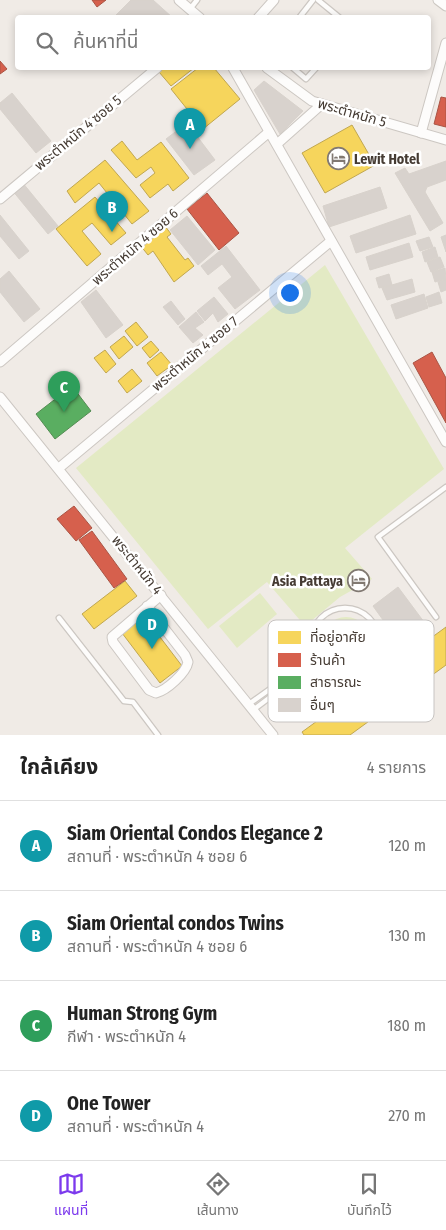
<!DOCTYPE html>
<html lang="th">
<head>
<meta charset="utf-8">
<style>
  :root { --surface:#fff; --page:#f6f6f6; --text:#222; --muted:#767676; --line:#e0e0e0; --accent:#7c3aed }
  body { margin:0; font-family:"Fira Sans Condensed","Noto Sans Thai",sans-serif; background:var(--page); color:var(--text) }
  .you { position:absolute; left:289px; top:292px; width:18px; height:18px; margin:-12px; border:4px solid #fff; border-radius:50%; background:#1a73e8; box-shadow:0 0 0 8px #1a73e833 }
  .badge { display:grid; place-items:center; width:32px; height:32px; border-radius:50%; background:var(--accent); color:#fff; font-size:16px; font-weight:700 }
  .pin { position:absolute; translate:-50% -41px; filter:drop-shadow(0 1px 2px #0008) }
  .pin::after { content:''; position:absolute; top:26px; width:18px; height:15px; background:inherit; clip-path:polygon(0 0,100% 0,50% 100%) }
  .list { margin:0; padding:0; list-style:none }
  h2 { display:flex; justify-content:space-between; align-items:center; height:65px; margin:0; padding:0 20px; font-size:21px }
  h2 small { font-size:16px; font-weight:400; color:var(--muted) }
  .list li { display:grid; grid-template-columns:32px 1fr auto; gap:15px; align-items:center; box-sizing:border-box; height:90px; padding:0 20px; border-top:1px solid var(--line) }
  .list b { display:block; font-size:19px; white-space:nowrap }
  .list p { margin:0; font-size:16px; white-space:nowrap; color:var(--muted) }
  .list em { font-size:16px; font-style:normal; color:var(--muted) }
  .icon { flex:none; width:28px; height:28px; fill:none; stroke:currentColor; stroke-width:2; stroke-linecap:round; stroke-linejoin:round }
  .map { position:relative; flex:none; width:446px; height:735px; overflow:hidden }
  .search { position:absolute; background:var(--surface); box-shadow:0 2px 8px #0003; left:15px; right:15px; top:15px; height:55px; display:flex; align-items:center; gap:12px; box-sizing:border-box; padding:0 18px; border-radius:5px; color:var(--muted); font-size:19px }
  .sheet { height:425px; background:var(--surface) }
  nav { display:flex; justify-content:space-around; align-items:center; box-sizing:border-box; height:70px; border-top:1px solid var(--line); background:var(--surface); font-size:14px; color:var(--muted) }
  nav a { display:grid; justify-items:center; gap:2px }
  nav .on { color:var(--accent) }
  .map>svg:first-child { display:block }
  .green { fill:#e3eac4 }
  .homes { fill:#f6d55c; stroke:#c1a750 }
  .shops { fill:#d6604d; stroke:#aa5545 }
  .public { fill:#5aae61; stroke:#548c53 }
  .building { fill:#d8d2cd; stroke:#d8d2cc }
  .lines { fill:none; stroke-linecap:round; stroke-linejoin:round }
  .service-casing { stroke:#ccc7c2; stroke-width:7 }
  .minor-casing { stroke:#ccc7c2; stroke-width:11 }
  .service { stroke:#fdfcfb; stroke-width:4.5 }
  .minor { stroke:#fdfcfb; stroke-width:9 }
  .labels { text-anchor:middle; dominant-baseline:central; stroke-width:5; stroke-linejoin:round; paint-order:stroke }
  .street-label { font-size:14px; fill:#453b33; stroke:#fff }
  .poi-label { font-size:14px; font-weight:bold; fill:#453b33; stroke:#fff; text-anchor:start }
  .key { fill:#fff; stroke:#c7c4c2; stroke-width:1 }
  .key-label { font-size:14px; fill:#453b33 }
</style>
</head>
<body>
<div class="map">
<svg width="446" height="735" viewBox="0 0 446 735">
  <rect width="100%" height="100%" fill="#f0ebe6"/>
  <g class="green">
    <polygon points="325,265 444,469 345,548 372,579 340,597 305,626 267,582 208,629 76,468"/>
    <polygon points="260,593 277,614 237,648 219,626"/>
    <circle cx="346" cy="642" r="25"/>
  </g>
  <g class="homes">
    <polygon points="164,68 194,68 171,86 159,72"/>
    <polygon points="198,68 214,68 240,99 203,129 171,89"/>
    <polygon points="352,125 375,165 325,193 302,153"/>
    <polygon points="122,141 137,160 161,142 189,178 173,191 168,184 150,198 140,185 155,173 151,167 136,178 111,150"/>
    <polygon points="105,160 149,211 132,224 99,183 75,203 67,191"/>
    <polygon points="95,197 126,233 111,245 92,223 82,231 101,254 87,266 56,229"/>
    <polygon points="165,226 171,234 167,237 185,260 188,258 194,266 174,282 153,251 148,255 140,245"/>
    <polygon points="136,322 148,337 137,346 125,331"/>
    <polygon points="124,336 133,347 119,359 110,347"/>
    <polygon points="151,341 159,350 150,358 142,348"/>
    <polygon points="105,350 116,364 106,373 94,358"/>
    <polygon points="161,352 172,365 157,376 147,363"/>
    <polygon points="132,369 142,381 127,393 118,381"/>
    <polygon points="125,581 137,596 94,629 82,614"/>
    <polygon points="144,616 182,666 160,683 122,633"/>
    <polygon points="446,627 446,665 350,735 304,735 302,732"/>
  </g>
  <g class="shops">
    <polygon points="92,0 106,0 97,7"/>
    <polygon points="0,61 7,69 0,74"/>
    <polygon points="441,97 446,98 446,127 434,124"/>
    <polygon points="207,193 239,233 219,250 187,209"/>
    <polygon points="432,352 446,378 446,423 413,363"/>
    <polygon points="74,506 92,528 76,541 57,519"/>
    <polygon points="92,531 127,579 114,588 79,540"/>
  </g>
  <polygon class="public" points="72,386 91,411 55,439 36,414"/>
  <g class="building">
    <polygon points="131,0 153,0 173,18 113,18"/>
    <polygon points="264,81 303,111 280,134 254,90"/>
    <polygon points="12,93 51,141 36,153 0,109 0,103"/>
    <polygon points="187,123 215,160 194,175 166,139"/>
    <polygon points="446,161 446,180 427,187 425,192 443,223 430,231 395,173 405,168 409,174"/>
    <polygon points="22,182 58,226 48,234 12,190"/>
    <polygon points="380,187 387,208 329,227 323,206"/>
    <polygon points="0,215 29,251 19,259 0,236"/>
    <polygon points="410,215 416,234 356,253 350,236"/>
    <polygon points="187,216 215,250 198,265 170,230"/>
    <polygon points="446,235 446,252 441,237"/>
    <polygon points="429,237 433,247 420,251 416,241"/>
    <polygon points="409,243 413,257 370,270 366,257"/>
    <polygon points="226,246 260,290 235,309 218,288 232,277 222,264 208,275 201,266"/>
    <polygon points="435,247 438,257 425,262 422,252"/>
    <polygon points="440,257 444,267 431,272 427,262"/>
    <polygon points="445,268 446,279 435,282 432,272"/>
    <polygon points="9,271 40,309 24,322 0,292 0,279"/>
    <polygon points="389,274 392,285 379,288 376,278"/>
    <polygon points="412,279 415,292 387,300 382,288"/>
    <polygon points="446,279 446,290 441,292 438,282"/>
    <polygon points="96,290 123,325 106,338 81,302"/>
    <polygon points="439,292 442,303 429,307 426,297"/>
    <polygon points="424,294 428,308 396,319 391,305"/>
    <polygon points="214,297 228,314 218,322 213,313 205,321 197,311"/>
    <polygon points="171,301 185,319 178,325 163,307"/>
    <polygon points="196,312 204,322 195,328 203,335 193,343 179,327"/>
    <polygon points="398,587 427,626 401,645 373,606"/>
  </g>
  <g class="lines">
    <defs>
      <g id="service">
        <polyline points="318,0 340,18"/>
        <polyline points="190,9 197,0"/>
        <polyline points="299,18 313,0"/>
        <polyline points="293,68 306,79 316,68"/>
        <circle cx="345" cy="642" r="34"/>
        <polyline points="436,617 378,537 446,487"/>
        <polyline points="59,618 124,701 133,702 158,735"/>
        <polyline points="249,704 315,657"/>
        <polyline points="253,710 317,662"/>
      </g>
      <g id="minor">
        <polyline points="179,0 200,18"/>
        <polyline points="438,0 446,6"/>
        <polyline points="258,18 274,0"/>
        <polyline points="233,68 446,442"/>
        <polyline points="267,68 312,101 446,140"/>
        <polyline points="421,133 446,43"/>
        <polyline points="277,144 322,104"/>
        <polyline points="0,199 157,68"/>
        <polyline points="0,362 269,132"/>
        <polyline points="0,397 273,735"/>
        <polyline points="59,468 331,241"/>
        <path d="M147,606l38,49 3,7c-2,11 -21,28 -32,31l-7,-3 -36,-48 -1,-5 49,-42"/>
      </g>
    </defs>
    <use href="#service" class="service-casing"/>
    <use href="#minor" class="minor-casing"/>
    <use href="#service" class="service"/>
    <use href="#minor" class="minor"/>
  </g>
  <defs>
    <symbol id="hotel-ring" viewBox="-11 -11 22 22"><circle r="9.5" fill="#fff" stroke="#817972" stroke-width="1.5"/><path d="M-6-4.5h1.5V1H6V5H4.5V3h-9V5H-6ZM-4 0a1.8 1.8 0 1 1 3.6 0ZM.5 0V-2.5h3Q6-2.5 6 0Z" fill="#817972"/></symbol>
  </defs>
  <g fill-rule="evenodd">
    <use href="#hotel-ring" x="326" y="146" width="25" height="25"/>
    <use href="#hotel-ring" x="346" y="568" width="25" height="25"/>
  </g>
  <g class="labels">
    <g class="street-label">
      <text transform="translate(352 113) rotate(16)">พระตำหนัก 5</text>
      <text transform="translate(78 133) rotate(-40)">พระตำหนัก 4 ซอย 5</text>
      <text transform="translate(135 247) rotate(-41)">พระตำหนัก 4 ซอย 6</text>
      <text transform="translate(195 354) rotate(-40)">พระตำหนัก 4 ซอย 7</text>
      <text transform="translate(137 565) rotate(51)">พระตำหนัก 4</text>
    </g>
    <g class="poi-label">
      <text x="354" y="159">Lewit Hotel</text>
      <text x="343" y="581" text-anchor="end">Asia Pattaya</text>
    </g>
  </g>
  <rect x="268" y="620" width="166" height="102" rx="8" class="key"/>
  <rect x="278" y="631" width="23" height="13" fill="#f6d55c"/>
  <rect x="278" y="653" width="23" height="14" fill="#d6604d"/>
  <rect x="278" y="676" width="23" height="13" fill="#5aae61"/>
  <rect x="278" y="698" width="23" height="14" fill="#d8d2cd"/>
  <g class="key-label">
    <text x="310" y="642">ที่อยู่อาศัย</text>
    <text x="310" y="665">ร้านค้า</text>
    <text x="310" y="687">สาธารณะ</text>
    <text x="310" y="710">อื่นๆ</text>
  </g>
</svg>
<div class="you"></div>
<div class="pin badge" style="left:190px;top:149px;background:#0f9aa8">A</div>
<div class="pin badge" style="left:112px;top:232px;background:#0f9aa8">B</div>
<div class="pin badge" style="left:64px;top:412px;background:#2e9e5b">C</div>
<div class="pin badge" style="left:152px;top:649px;background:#0f9aa8">D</div>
<div class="search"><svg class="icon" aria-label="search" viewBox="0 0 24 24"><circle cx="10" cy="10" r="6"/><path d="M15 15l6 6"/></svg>ค้นหาที่นี่</div>
</div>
<section class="sheet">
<h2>ใกล้เคียง<small>4 รายการ</small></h2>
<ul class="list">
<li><span class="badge" style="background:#0f9aa8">A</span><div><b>Siam Oriental Condos Elegance 2</b><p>สถานที่ · พระตำหนัก 4 ซอย 6</p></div><em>120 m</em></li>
<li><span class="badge" style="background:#0f9aa8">B</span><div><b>Siam Oriental condos Twins</b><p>สถานที่ · พระตำหนัก 4 ซอย 6</p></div><em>130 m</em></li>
<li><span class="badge" style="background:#2e9e5b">C</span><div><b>Human Strong Gym</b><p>กีฬา · พระตำหนัก 4</p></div><em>180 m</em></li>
<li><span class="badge" style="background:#0f9aa8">D</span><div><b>One Tower</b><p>สถานที่ · พระตำหนัก 4</p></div><em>270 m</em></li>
</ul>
</section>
<nav>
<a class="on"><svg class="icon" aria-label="map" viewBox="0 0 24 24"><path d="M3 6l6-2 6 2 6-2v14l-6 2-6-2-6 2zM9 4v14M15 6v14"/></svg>แผนที่</a>
<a><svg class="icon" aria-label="directions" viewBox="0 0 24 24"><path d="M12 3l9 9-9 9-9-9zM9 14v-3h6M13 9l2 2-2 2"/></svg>เส้นทาง</a>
<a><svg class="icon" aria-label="saved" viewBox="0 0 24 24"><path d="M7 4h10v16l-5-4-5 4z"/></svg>บันทึกไว้</a>
</nav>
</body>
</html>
